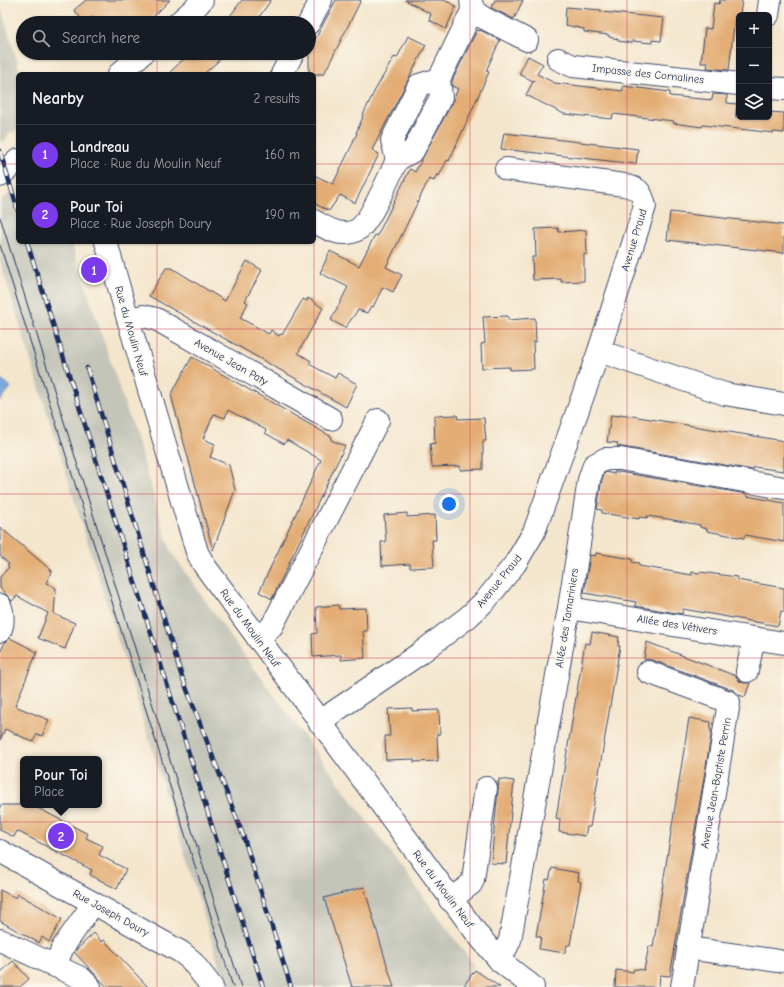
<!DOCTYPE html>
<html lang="en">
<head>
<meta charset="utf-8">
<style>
  :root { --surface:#171b24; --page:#20242c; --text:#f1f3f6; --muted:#9ea1a6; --line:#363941; --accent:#7c3aed }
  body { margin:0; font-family:"Comic Neue",sans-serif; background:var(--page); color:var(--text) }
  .controls { position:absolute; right:12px; top:12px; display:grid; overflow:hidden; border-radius:6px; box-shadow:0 1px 3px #0004 }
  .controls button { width:36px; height:36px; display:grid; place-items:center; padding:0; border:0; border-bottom:1px solid var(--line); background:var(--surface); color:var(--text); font:20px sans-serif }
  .you { position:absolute; left:449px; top:504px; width:14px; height:14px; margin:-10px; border:3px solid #fff; border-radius:50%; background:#1a73e8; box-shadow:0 0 0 6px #1a73e833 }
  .badge { display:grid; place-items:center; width:26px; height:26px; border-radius:50%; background:var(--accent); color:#fff; font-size:13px; font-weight:700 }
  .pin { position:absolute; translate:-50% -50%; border:2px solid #fff; box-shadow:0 1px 4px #0006 }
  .popup { position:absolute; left:20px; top:756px; width:82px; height:52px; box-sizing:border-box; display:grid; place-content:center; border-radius:6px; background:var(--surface); filter:drop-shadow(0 1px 3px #0005); font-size:13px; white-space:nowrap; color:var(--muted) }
  .popup b { font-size:15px; color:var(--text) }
  .popup::after { content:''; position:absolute; left:50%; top:100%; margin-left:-8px; border:8px solid transparent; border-top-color:var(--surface) }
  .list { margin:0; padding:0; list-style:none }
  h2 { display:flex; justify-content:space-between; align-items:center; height:52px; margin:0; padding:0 16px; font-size:17px }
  h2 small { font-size:13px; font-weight:400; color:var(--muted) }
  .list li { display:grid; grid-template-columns:26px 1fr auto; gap:12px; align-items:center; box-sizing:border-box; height:60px; padding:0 16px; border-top:1px solid var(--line) }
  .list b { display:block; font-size:15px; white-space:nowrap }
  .list p { margin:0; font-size:13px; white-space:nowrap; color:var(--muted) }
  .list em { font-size:13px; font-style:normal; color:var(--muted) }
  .icon { flex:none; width:22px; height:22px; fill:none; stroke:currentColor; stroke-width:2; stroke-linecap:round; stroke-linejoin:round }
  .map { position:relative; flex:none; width:784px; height:987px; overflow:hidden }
  .search { position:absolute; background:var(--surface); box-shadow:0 1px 3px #0004; left:16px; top:16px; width:300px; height:44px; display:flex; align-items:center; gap:10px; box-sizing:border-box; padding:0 14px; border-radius:22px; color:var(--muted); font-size:15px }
  .panel { position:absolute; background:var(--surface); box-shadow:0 1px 3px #0004; left:16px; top:72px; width:300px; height:172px; border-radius:6px }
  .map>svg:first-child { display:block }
  .industrial { fill:#c4c5b9 }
  .water { fill:#6ea3db; stroke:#44699c }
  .building { fill:#e3ad74 }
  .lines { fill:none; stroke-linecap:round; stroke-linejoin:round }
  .minor-casing { stroke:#3c4a6f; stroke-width:24 }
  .minor { stroke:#fff; stroke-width:22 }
  .tram { stroke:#1b2f5e; stroke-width:1 }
  .rail-casing { stroke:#1b2f5e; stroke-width:4.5 }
  .rail { stroke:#fbf7ec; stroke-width:3; stroke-dasharray:9; stroke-linecap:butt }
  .grid { fill:none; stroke:#d1495b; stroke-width:1; stroke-opacity:0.55 }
  .labels { text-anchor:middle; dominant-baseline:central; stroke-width:3; stroke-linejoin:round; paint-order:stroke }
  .street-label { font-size:11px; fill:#1b2f5e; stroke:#fbf7ec }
</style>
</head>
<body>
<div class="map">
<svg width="784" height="987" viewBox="0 0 784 987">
  <rect width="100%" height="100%" fill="#fbf7ec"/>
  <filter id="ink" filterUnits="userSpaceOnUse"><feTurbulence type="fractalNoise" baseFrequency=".025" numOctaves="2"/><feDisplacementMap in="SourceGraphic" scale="8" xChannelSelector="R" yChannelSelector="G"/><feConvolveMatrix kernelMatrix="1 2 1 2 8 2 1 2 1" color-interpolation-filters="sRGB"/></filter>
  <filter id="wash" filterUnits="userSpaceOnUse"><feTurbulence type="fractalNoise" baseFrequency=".012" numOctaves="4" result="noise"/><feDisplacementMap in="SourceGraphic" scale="16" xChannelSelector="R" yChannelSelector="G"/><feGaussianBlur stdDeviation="0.9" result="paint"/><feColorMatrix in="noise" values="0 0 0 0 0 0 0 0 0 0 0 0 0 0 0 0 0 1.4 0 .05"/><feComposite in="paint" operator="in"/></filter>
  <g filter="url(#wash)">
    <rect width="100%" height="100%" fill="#f4e6cd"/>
    <g class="industrial">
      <polygon points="0,5 21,74 18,74 18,130 10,133 3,142 0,142"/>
      <polygon points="18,188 18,242 71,242 138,444 170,550 230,636 474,965 462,987 226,987 0,261 0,201"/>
    </g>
    <polygon class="water" points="2,380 11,387 0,401 0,382"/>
    <g id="blocks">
      <g class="building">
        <polygon points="86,0 170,0 147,23 98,23 93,17 85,23 74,10"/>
        <polygon points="242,0 271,0 255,23 240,23 230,16"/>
        <polygon points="336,0 361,0 324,74 309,74 309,51"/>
        <polygon points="405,0 444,0 456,6 446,29 429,20 431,14"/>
        <polygon points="495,0 523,0 514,19 491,8"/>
        <polygon points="720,0 742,0 740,15 735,16 729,70 707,68 708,63 701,63 705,28 711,29 714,3 719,4"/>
        <polygon points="566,7 601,10 601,12 664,18 661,41 652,40 652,43 632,41 632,43 618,41 618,39 609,37 609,35 584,32 584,29 565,25"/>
        <polygon points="477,30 480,31 480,30 500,40 486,71 489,72 449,161 447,160 439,176 437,174 434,181 429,179 386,267 402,275 393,292 383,287 373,307 371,306 367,313 358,310 345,328 331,320 348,287 320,273 330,251 359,266 375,235 377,236 410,169 415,172 452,103 458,89 452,86 452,81"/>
        <polygon points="408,36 426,45 372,150 379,154 355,203 340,195 329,211 314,203 314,175 333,184 354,141 353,141 357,134 356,133 363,117 362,117 374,92 394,57 397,58"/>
        <polygon points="190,53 227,53 204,74 168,74"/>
        <polygon points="528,56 543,64 537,74 555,83 623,91 623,86 631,87 670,92 670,96 712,100 713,94 727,95 727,103 737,104 735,117 769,117 769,112 784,113 784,133 774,132 774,133 703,125 702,127 673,123 674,121 613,114 612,119 564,114 526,95 534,80 533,81 519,74"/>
        <polygon points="504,133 638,149 636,164 501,149"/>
        <polygon points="670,212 784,225 784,253 667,240"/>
        <polygon points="558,228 559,232 586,230 587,254 584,254 584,281 561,282 561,279 533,280 532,257 536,257 535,229"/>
        <polygon points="247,261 262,270 245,301 248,303 240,318 269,334 271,330 279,336 280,334 282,335 303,299 307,301 308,298 323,308 298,353 311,361 309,364 335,378 338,373 357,384 346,407 149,296 166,268 172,268 225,301"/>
        <polygon points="508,316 508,320 535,318 536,342 533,342 534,369 510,370 510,367 482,368 481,344 485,343 483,317"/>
        <polygon points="192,357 332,437 331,440 345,446 272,599 259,592 321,460 287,440 284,444 265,433 266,430 228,410 225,418 214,414 203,439 215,444 210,457 229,465 235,490 213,550 171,395"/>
        <polygon points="620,414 784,441 784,471 754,467 753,470 617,446 618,443 607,442 611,415 620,416"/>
        <polygon points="457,415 458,419 484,418 486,441 483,441 483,469 460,470 460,466 432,467 430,444 435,443 434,416"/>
        <polygon points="606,472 614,474 614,472 619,472 747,494 747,496 784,503 784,542 745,535 744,538 707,531 707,529 700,527 700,525 668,519 647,516 647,518 639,517 639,519 602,513 602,510 597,509 602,479 604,474"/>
        <polygon points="407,513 407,517 435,515 436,540 432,540 434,567 410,568 410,564 382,566 381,542 386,542 384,515"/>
        <polygon points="0,527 52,571 46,583 56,588 54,614 75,623 65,649 38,638 48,613 17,596 12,601 0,588 0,577 9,567 7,565 9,564 0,556"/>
        <polygon points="596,553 632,559 632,562 639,563 639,566 692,575 692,572 699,573 700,572 737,577 737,580 784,588 784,612 781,611 778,626 683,609 682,614 635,606 636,602 584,593 590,555 595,556"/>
        <polygon points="338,605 339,609 366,608 367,631 363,631 365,658 341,660 341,655 313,657 312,634 317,633 316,607"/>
        <polygon points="592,632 619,637 618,646 620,646 590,827 587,827 585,836 559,832 560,819 556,818 585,643 590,644"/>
        <polygon points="10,638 37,652 15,706 49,720 42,736 37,734 33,742 5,729 0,740 0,653 5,642"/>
        <polygon points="647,642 736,676 739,681 744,683 750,683 745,697 739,695 733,690 652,660 644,659"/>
        <polygon points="412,708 412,711 439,710 440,734 437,734 438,761 414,762 414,759 386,760 385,736 390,736 388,709"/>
        <polygon points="689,718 711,722 710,730 712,731 670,976 660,975 659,987 615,987 616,970 633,972 634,969 644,970 649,946 653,947"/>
        <polygon points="499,779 514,781 506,864 491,863"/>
        <polygon points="0,805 32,805 88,834 86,838 103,846 99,855 126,869 117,889 90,875 92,870 17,831 14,837 0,830"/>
        <polygon points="552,868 579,873 578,881 581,882 570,945 567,945 565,953 539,949 541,937 536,936 546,879 549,880"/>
        <polygon points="364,887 387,965 394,987 352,987 324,898"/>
        <polygon points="0,890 16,898 18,894 62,919 49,942 42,937 39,943 0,921"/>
        <polygon points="94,933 102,942 104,940 148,987 107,987 74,952"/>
        <polygon points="13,961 29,979 20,987 0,987 0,973"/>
        <polygon points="475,970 500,987 463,987"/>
      </g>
    </g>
  </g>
  <g filter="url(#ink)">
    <use href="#blocks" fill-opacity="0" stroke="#3c4a6f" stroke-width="1"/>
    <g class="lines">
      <defs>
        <g id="minor">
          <polyline points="471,0 472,8 482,17 527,40"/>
          <polyline points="768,15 770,0"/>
          <polyline points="178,23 195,8 202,0"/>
          <polyline points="309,23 321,0"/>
          <polyline points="558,59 573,66 739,84"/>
          <polyline points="119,74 143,53"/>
          <polyline points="282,74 293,53"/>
          <polyline points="439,79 419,85 392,140 397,160 413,151 441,97 439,79 471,13 472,8"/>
          <polyline points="769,88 784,89"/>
          <polyline points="0,176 18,160"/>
          <path d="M314,221c9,5 20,13 32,12 4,0 10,-2 14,-5 11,-9 30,-53 37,-68"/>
          <polyline points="106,242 128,319 197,552 204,565 478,935 500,961 533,987"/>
          <polyline points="128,319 143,316 156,319 331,419"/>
          <polyline points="599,351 725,394 784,404"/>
          <path d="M0,605c3,7 4,19 0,26"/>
          <polyline points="569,608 784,643"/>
          <polyline points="258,639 272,626 378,420"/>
          <polyline points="747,671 754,638"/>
          <polyline points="648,672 729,702 682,987"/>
          <path d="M319,722l100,-68 49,-37 18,-17 29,-36 19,-32 65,-181 46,-145c-4,-16 -6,-17 -21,-21l-118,-16"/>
          <polyline points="0,851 181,952 191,960 212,987"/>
          <polyline points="450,900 471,884 473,880 486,788"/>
          <polyline points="0,940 81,978 90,987"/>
          <polyline points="688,948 778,961"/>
          <polyline points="500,961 510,940 569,608 589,480 594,465 605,459 620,459 784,488"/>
          <polyline points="55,966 63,947 93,904"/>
        </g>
      </defs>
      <use href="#minor" class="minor-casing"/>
      <use href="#minor" class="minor"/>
      <g class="tram">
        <polyline points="0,217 241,987"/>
        <polyline points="0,245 233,987"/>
      </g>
      <defs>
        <g id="rail">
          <polyline points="0,151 18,211"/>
          <polyline points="27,242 263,987"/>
          <polyline points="87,368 181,674 243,835 291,987"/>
        </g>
      </defs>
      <use href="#rail" class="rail-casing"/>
      <use href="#rail" class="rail"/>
    </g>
  </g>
  <path class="grid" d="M157,0v23M314,0v74M470,0v987M627,0v987M157,53v21M0,164h18M314,164h470M157,242v745M314,242v745M0,329h784M0,494h784M0,658h784M0,822h784"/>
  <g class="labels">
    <g class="street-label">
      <text transform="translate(648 74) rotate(6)">Impasse des Cornalines</text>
      <text transform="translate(634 240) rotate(-73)">Avenue Praud</text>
      <text transform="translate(131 331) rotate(74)">Rue du Moulin Neuf</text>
      <text transform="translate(231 362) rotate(30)">Avenue Jean Paty</text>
      <text transform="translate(499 581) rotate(-51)">Avenue Praud</text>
      <text transform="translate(567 618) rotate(-81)">Allée des Tamariniers</text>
      <text transform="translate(677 625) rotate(9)">Allée des Vétivers</text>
      <text transform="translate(250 628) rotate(54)">Rue du Moulin Neuf</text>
      <text transform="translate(716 783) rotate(-80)">Avenue Jean-Baptiste Perrin</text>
      <text transform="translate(443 889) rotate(53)">Rue du Moulin Neuf</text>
      <text transform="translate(111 913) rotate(29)">Rue Joseph Doury</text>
    </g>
  </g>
</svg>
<div class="controls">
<button>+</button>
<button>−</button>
<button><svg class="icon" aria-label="layers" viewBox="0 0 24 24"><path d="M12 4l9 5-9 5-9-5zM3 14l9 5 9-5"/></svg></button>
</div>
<div class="you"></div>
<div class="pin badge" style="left:94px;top:270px">1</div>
<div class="pin badge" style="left:61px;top:836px">2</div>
<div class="popup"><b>Pour Toi</b>Place</div>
<div class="search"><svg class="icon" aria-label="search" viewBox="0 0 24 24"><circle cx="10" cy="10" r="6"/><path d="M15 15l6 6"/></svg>Search here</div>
<section class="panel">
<h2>Nearby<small>2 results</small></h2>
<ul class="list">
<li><span class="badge">1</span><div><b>Landreau</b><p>Place · Rue du Moulin Neuf</p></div><em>160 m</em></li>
<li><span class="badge">2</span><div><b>Pour Toi</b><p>Place · Rue Joseph Doury</p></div><em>190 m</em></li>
</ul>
</section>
</div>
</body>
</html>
